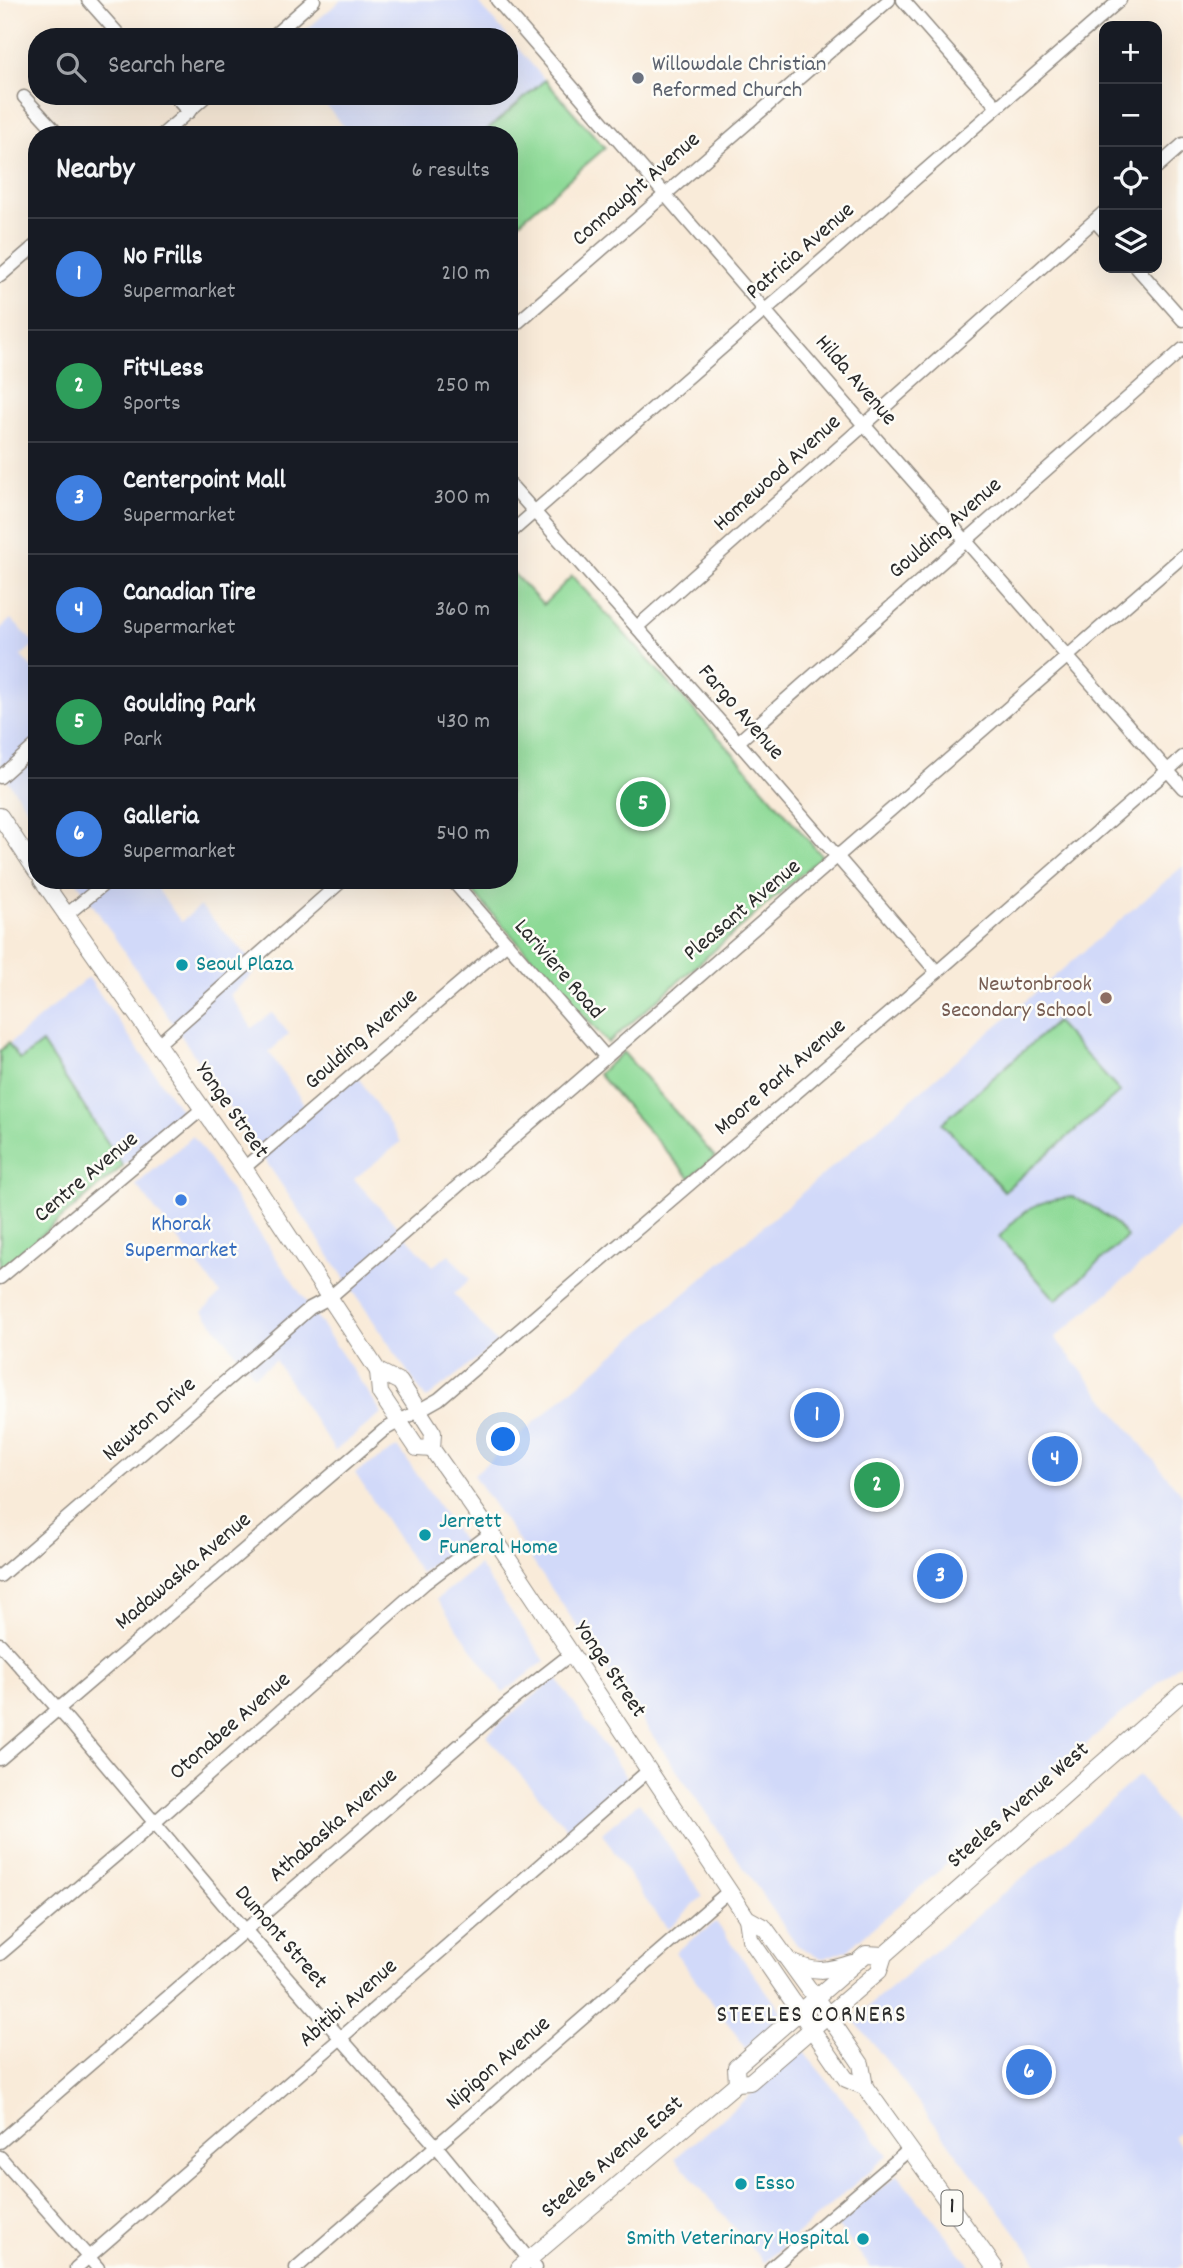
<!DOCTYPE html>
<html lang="en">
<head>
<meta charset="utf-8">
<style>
  :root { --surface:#171b24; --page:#242831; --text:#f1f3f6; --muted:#9ea1a6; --line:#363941; --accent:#0f766e }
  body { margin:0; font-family:Dekko,sans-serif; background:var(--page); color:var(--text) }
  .controls { position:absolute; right:21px; top:21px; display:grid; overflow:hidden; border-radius:14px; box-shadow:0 7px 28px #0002 }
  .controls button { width:63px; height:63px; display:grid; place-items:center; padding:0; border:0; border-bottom:2px solid var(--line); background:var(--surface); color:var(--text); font:35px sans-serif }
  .you { position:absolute; left:504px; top:1440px; width:24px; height:24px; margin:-18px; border:5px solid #fff; border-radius:50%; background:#1a73e8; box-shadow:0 0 0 10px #1a73e833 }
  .badge { display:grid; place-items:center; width:46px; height:46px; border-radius:50%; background:var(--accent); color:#fff; font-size:23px; font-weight:700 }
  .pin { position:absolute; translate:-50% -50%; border:4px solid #fff; box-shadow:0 2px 7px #0006 }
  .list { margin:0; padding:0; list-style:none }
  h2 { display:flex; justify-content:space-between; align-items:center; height:91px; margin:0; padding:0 28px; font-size:30px }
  h2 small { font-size:23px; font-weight:400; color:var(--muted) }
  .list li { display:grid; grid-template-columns:46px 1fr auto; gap:21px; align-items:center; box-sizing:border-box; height:112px; padding:0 28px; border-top:2px solid var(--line) }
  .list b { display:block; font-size:26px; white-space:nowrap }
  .list p { margin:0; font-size:23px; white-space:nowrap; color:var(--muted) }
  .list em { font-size:23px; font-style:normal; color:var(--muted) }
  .icon { flex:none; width:38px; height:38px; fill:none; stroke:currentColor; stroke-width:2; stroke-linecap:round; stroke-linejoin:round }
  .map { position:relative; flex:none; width:1183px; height:2268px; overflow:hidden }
  .search { position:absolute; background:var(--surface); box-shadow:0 7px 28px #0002; left:28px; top:28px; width:490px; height:77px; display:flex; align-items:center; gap:18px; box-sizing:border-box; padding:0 24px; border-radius:28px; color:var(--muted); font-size:26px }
  .panel { position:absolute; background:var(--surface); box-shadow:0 7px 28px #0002; left:28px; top:126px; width:490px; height:763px; border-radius:28px }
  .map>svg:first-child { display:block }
  .built { fill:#d1d9f9 }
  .green { fill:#8eda97; stroke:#5c8261; stroke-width:2 }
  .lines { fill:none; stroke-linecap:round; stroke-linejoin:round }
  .minor-casing { stroke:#928b82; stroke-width:15 }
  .major-casing { stroke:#928b82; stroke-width:18 }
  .minor { stroke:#fff; stroke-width:12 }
  .major { stroke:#fff; stroke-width:16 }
  .worship-dot { fill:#6b7280; stroke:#fdfcf7; stroke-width:2.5 }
  .culture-dot { fill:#0f9aa8; stroke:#fdfcf7; stroke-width:2.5 }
  .education-dot { fill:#8d6e63; stroke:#fdfcf7; stroke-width:2.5 }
  .shop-dot { fill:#3f7fe0; stroke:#fdfcf7; stroke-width:2.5 }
  .labels { text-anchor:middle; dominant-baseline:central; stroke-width:5; stroke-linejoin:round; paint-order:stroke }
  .shield { fill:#fdfcf7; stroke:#6a6a68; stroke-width:2 }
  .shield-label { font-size:21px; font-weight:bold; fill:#2b2b2b }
  .worship-label { font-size:23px; fill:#5b616d; stroke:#fdfcf7; text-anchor:start }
  .street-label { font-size:23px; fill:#2b2b2b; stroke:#fdfcf7 }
  .culture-label { font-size:23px; fill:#0d838f; stroke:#fdfcf7; text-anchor:start }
  .education-label { font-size:23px; fill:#785e54; stroke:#fdfcf7; text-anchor:end }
  .shop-label { font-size:23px; fill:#366cbe; stroke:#fdfcf7 }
  .neighbourhood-label { font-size:24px; letter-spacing:2px; fill:#2b2b2b; stroke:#fdfcf7 }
</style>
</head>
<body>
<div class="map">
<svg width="1183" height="2268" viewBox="0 0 1183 2268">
  <rect width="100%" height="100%" fill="#fdfcf7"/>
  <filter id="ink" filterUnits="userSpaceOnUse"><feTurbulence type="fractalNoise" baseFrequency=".0143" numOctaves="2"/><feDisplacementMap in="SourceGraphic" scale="14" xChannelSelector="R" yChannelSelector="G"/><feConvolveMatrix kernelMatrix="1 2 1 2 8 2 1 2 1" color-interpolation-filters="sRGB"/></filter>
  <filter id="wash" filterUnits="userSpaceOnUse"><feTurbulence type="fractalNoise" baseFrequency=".00686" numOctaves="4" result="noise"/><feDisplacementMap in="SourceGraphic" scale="28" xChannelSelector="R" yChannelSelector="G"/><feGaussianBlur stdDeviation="1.57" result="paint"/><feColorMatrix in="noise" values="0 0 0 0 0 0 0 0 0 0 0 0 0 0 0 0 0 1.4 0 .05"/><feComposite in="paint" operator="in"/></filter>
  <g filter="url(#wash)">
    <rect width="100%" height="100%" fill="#f9ebd9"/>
    <g class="built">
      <polygon points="341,0 476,0 508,37 298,37"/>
      <polygon points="509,38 545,80 481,135 351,135 318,96 509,96"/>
      <polygon points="11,619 35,644 21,656 37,674 37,824 0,769 0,629"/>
      <polygon points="1183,866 1183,1229 1055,1338 1183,1496 1183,1661 847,1950 821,1959 797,1945 473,1475"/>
      <polygon points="76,880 151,880 181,922 200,906 259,968 230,995 252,1028 272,1013 289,1034 269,1052 306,1107 352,1068 401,1142 354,1179 433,1266 449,1254 470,1279 454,1294 497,1343 426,1399"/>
      <polygon points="88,977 181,1111 180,1119 123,1166 42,1043 20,1061 9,1044"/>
      <polygon points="193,1136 382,1413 335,1451 275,1360 254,1376 203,1311 220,1294 136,1185"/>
      <polygon points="398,1447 464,1543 420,1573 355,1473"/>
      <polygon points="479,1565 545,1661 503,1693 437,1599"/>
      <polygon points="556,1678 628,1780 568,1830 486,1735"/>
      <polygon points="1139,1775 1183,1835 1183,2128 1174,2136 1183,2150 1183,2264 1177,2268 1042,2268 898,2075 853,2019 1070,1838"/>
      <polygon points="639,1802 703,1896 668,1929 642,1895 602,1833"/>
      <polygon points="716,1922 781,2011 778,2021 746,2048 675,1952"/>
      <polygon points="803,2051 888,2155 764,2263 675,2158"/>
      <polygon points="898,2175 972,2268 871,2268 836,2224"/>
    </g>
    <g class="green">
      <polygon points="545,80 605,148 509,231 509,135 481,135"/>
      <polygon points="509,569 543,605 572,576 733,753 822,856 608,1043 462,880 509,880"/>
      <polygon points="1056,1022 1120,1092 1004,1191 942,1123"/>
      <polygon points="8,1043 20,1060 42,1043 123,1166 0,1270 0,1051"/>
      <polygon points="623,1052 715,1157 690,1178 598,1074"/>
      <path d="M1072,1197c22,9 41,21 55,40l-71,63 -57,-63c26,-28 34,-36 73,-40z"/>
    </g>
  </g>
  <g filter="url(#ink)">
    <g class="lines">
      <defs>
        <g id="minor">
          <polyline points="88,0 121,37"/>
          <polyline points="497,0 864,425 1183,788"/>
          <polyline points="903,0 997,107"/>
          <polyline points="272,37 314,0"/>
          <polyline points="174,96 189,112"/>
          <polyline points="24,97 59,135"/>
          <polyline points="162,135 206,96"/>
          <polyline points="1157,167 1183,144"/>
          <polyline points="1095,221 1104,231"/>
          <polyline points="1137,268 1183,320"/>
          <polyline points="0,276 37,244"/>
          <polyline points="509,330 889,0"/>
          <polyline points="509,483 738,742 937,972"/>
          <polyline points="509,534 1120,0"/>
          <polyline points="637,627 1104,212"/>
          <polyline points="738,742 1183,349"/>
          <polyline points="0,777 37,744"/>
          <polyline points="452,880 605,1056"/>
          <polyline points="65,916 109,880"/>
          <polyline points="157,1045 343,880"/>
          <polyline points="244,1168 507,943"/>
          <polyline points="0,1278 201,1110"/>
          <polyline points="0,1576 293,1323 310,1308 329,1298 1183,556"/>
          <polyline points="0,1644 67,1719 246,1931 437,2147 536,2268"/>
          <polyline points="0,1759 384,1430 439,1399 937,972 1183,757"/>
          <polyline points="0,1954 154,1823 425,1583 491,1533"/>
          <polyline points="0,2142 507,1704 571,1654"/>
          <polyline points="0,2157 98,2268"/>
          <polyline points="76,2268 648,1771"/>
          <polyline points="296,2268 729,1891"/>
          <polyline points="771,2268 910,2149"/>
        </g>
        <g id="major">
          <polyline points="0,816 37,872"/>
          <polyline points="42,880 244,1168 378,1371 400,1382 433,1433 432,1449 491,1533 747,1918 765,1928 827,2014 861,2064 865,2087 995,2268"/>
          <polyline points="378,1371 380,1393 417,1448 432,1449"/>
          <polyline points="747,1918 750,1939 846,2079 865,2087"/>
          <path d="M789,1961c25,12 36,11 63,2"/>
          <polyline points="737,2083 736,2067 866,1954 884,1955"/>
          <polyline points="519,2268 737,2083 750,2082 879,1971 884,1955 1183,1692"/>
        </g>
      </defs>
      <use href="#minor" class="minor-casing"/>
      <use href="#major" class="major-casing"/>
      <use href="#minor" class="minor"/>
      <use href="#major" class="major"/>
    </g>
  </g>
  <circle class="worship-dot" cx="638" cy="78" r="7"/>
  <g class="culture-dot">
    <circle cx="182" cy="965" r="7"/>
    <circle cx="425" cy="1535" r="7"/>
    <circle cx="741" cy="2184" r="7"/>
    <circle cx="863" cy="2239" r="7"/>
  </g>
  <circle class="education-dot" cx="1106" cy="998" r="7"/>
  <circle class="shop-dot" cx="181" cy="1200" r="7"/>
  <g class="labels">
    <rect class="shield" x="941.5" y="2190.5" width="21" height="35" rx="5"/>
    <g class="shield-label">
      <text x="952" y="2208">1</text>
    </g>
    <g class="worship-label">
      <text x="652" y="65">Willowdale Christian<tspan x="652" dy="26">Reformed Church</tspan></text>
    </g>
    <g class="street-label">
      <text transform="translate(637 190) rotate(-41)">Connaught Avenue</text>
      <text transform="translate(801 252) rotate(-41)">Patricia Avenue</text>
      <text transform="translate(855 381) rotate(49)">Hilda Avenue</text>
      <text transform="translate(778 474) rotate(-42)">Homewood Avenue</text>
      <text transform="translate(946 529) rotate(-41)">Goulding Avenue</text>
      <text transform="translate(740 713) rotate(49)">Fargo Avenue</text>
      <text transform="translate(743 911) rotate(-40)">Pleasant Avenue</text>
      <text transform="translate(558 970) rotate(49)">Lariviere Road</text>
      <text transform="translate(362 1040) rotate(-41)">Goulding Avenue</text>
      <text transform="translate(781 1078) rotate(-41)">Moore Park Avenue</text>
      <text transform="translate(231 1111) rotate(55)">Yonge Street</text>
      <text transform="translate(87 1178) rotate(-40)">Centre Avenue</text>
      <text transform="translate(150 1420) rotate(-41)">Newton Drive</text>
      <text transform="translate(184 1572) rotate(-40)">Madawaska Avenue</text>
      <text transform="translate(609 1670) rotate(56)">Yonge Street</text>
      <text transform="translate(231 1727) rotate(-41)">Otonabee Avenue</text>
      <text transform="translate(1019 1806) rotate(-41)">Steeles Avenue West</text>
      <text transform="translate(334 1826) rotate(-41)">Athabaska Avenue</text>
      <text transform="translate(280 1938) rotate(49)">Dumont Street</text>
      <text transform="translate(349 2004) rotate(-41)">Abitibi Avenue</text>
      <text transform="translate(499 2064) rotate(-41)">Nipigon Avenue</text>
      <text transform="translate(613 2158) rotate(-40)">Steeles Avenue East</text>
    </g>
    <g class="culture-label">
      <text x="196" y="965">Seoul Plaza</text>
      <text x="439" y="1522">Jerrett<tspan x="439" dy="26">Funeral Home</tspan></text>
      <text x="755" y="2184">Esso</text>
      <text x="849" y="2239" text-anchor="end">Smith Veterinary Hospital</text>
    </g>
    <g class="education-label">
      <text x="1092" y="985">Newtonbrook<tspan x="1092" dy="26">Secondary School</tspan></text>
    </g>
    <g class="shop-label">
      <text x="181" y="1225">Khorak<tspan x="181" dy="26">Supermarket</tspan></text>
    </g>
    <g class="neighbourhood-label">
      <text x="812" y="2016">STEELES CORNERS</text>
    </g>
  </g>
</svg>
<div class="controls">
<button>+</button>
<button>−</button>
<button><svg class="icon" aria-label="locate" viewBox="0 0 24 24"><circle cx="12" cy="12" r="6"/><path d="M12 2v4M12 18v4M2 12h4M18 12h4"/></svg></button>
<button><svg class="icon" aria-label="layers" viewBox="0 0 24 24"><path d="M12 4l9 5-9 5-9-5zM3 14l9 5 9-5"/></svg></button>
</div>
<div class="you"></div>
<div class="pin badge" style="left:817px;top:1415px;background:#3f7fe0">1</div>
<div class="pin badge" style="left:877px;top:1485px;background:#2e9e5b">2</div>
<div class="pin badge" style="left:940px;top:1576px;background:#3f7fe0">3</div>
<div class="pin badge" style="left:1055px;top:1459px;background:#3f7fe0">4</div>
<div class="pin badge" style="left:643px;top:804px;background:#2e9e5b">5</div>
<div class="pin badge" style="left:1029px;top:2072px;background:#3f7fe0">6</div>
<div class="search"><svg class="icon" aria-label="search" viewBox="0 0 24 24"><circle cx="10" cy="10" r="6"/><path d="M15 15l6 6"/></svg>Search here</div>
<section class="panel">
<h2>Nearby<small>6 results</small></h2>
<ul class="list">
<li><span class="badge" style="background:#3f7fe0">1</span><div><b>No Frills</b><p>Supermarket</p></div><em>210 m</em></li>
<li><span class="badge" style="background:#2e9e5b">2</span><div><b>Fit4Less</b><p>Sports</p></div><em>250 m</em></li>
<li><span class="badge" style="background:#3f7fe0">3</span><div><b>Centerpoint Mall</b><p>Supermarket</p></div><em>300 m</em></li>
<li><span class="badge" style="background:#3f7fe0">4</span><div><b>Canadian Tire</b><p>Supermarket</p></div><em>360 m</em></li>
<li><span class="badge" style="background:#2e9e5b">5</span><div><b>Goulding Park</b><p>Park</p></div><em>430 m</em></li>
<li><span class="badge" style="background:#3f7fe0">6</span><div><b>Galleria</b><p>Supermarket</p></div><em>540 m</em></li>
</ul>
</section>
</div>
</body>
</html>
